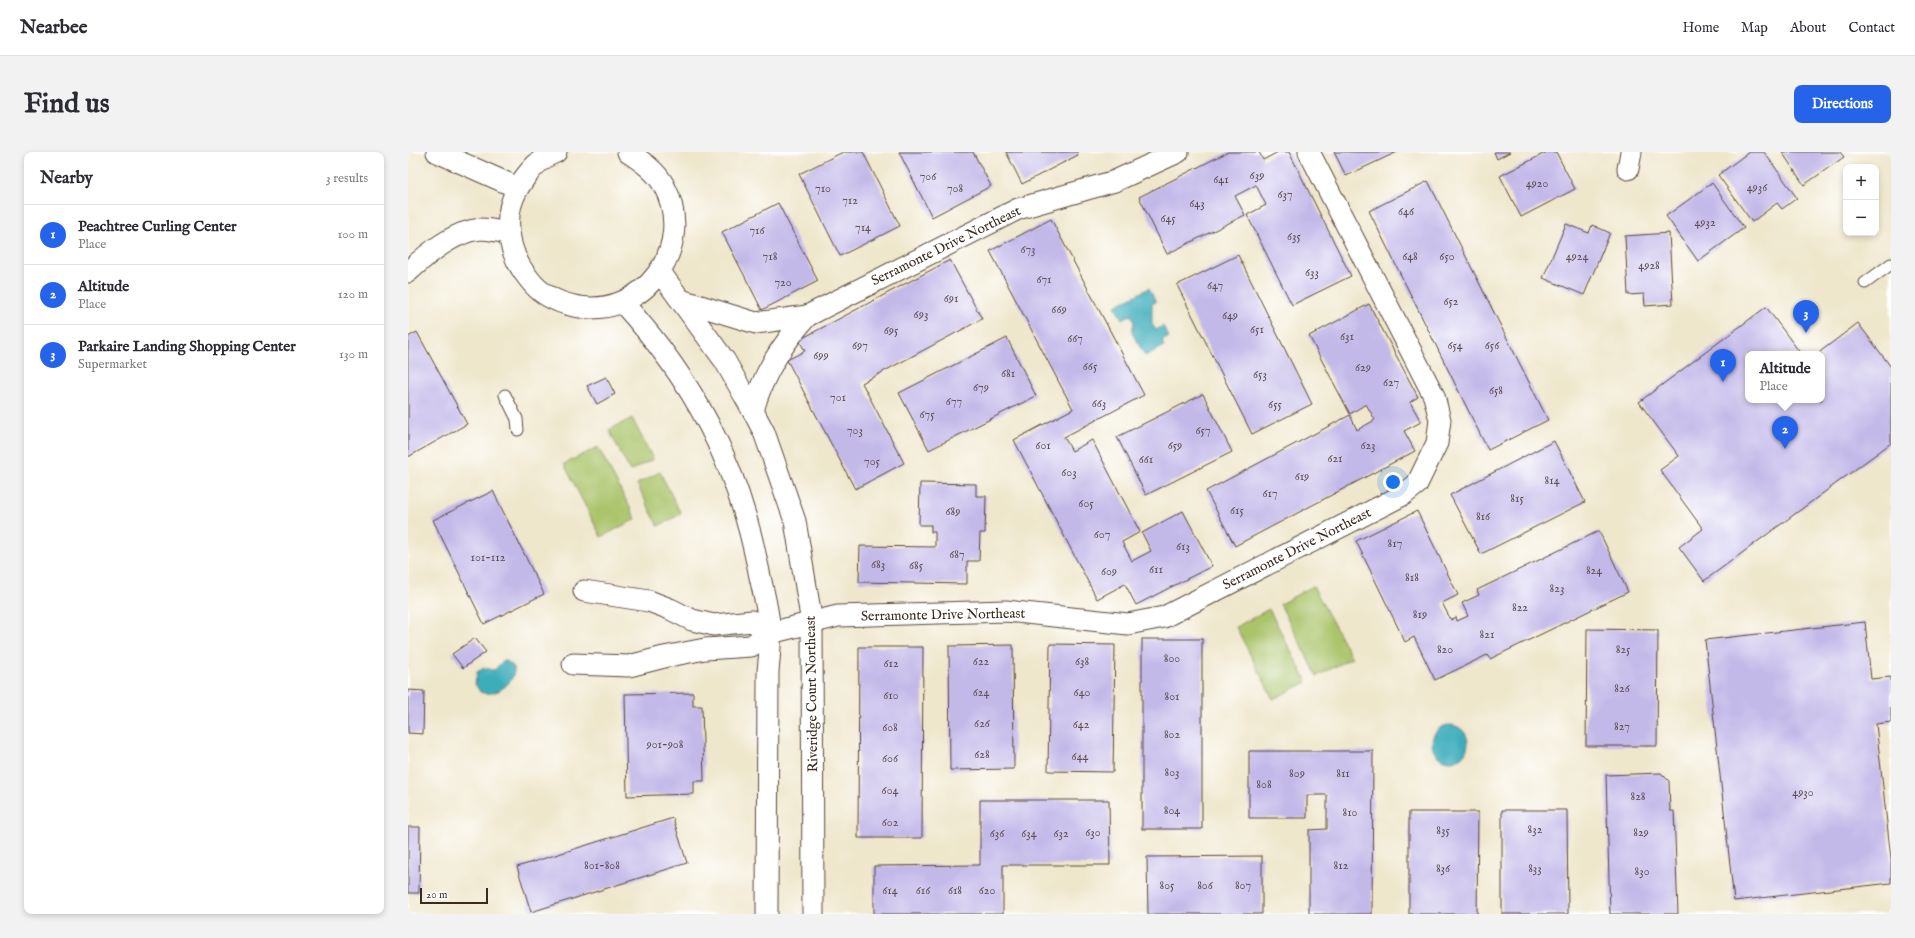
<!DOCTYPE html>
<html lang="en">
<head>
<meta charset="utf-8">
<style>
  :root { --surface:#fff; --page:#f2f2f3; --text:#2b2b33; --muted:#7c7c81; --line:#e1e1e2; --accent:#2563eb }
  body { margin:0; font-family:"IM FELL English",serif; background:var(--page); color:var(--text) }
  .controls { position:absolute; right:12px; top:12px; display:grid; overflow:hidden; border-radius:8px; box-shadow:0 2px 6px #0003 }
  .controls button { width:36px; height:36px; display:grid; place-items:center; padding:0; border:0; border-bottom:1px solid var(--line); background:var(--surface); color:var(--text); font:20px sans-serif }
  .scale { position:absolute; left:12px; bottom:10px; width:68px; box-sizing:border-box; padding-left:4px; border:2px solid #3b2a1e; border-top:0; font-size:11px; line-height:14px; white-space:nowrap; color:#3b2a1e; -webkit-text-stroke:3px #fff; paint-order:stroke }
  .you { position:absolute; left:985px; top:330px; width:14px; height:14px; margin:-10px; border:3px solid #fff; border-radius:50%; background:#1a73e8; box-shadow:0 0 0 6px #1a73e833 }
  .badge { display:grid; place-items:center; width:26px; height:26px; border-radius:50%; background:var(--accent); color:#fff; font-size:13px; font-weight:700 }
  .pin { position:absolute; translate:-50% -33px; filter:drop-shadow(0 1px 2px #0008) }
  .pin::after { content:''; position:absolute; top:21px; width:14px; height:12px; background:inherit; clip-path:polygon(0 0,100% 0,50% 100%) }
  .popup { position:absolute; left:1337px; top:199px; width:80px; height:52px; box-sizing:border-box; display:grid; place-content:center; border-radius:8px; background:var(--surface); filter:drop-shadow(0 1px 3px #0005); font-size:13px; white-space:nowrap; color:var(--muted) }
  .popup b { font-size:15px; color:var(--text) }
  .popup::after { content:''; position:absolute; left:50%; top:100%; margin-left:-8px; border:8px solid transparent; border-top-color:var(--surface) }
  .list { margin:0; padding:0; list-style:none }
  h2 { display:flex; justify-content:space-between; align-items:center; height:52px; margin:0; padding:0 16px; font-size:17px }
  h2 small { font-size:13px; font-weight:400; color:var(--muted) }
  .list li { display:grid; grid-template-columns:26px 1fr auto; gap:12px; align-items:center; box-sizing:border-box; height:60px; padding:0 16px; border-top:1px solid var(--line) }
  .list b { display:block; font-size:15px; white-space:nowrap }
  .list p { margin:0; font-size:13px; white-space:nowrap; color:var(--muted) }
  .list em { font-size:13px; font-style:normal; color:var(--muted) }
  .map { position:relative; flex:none; width:1483px; height:762px; overflow:hidden; border-radius:8px }
  header { display:flex; align-items:center; gap:24px; box-sizing:border-box; height:56px; padding:0 20px; background:var(--surface); border-bottom:1px solid var(--line) }
  header strong { font-size:19px }
  nav { display:flex; gap:22px; margin-inline-start:auto; font-size:14px }
  .intro { display:flex; align-items:center; justify-content:space-between; box-sizing:border-box; height:96px; padding:0 24px }
  h1 { margin:0; font-size:28px }
  .button { padding:10px 18px; border-radius:8px; background:var(--accent); color:#fff; font-size:14px; font-weight:700 }
  main { display:flex; gap:24px; padding:0 24px }
  aside { flex:1; background:var(--surface); border-radius:8px; box-shadow:0 2px 6px #0003 }
  .map>svg:first-child { display:block }
  .green { fill:#aac46a; stroke:#727744 }
  .water { fill:#3eadbb; stroke:#3c6c6c }
  .building { fill:#c3b9e9 }
  .lines { fill:none; stroke-linecap:round; stroke-linejoin:round }
  .service-casing { stroke:#564638; stroke-width:13 }
  .minor-casing { stroke:#564638; stroke-width:23 }
  .service { stroke:#fff; stroke-width:11 }
  .minor { stroke:#fff; stroke-width:21 }
  .labels { text-anchor:middle; dominant-baseline:central; stroke-width:3; stroke-linejoin:round; paint-order:stroke }
  .number-label { font-size:12px; fill:#5d4e51 }
  .street-label { font-size:14px; fill:#3b2a1e; stroke:#fff }
</style>
</head>
<body>
<header>
<strong>Nearbee</strong>
<nav><a>Home</a><a>Map</a><a>About</a><a>Contact</a></nav>
</header>
<div class="intro"><h1>Find us</h1><a class="button">Directions</a></div>
<main>
<aside>
<h2>Nearby<small>3 results</small></h2>
<ul class="list">
<li><span class="badge">1</span><div><b>Peachtree Curling Center</b><p>Place</p></div><em>100 m</em></li>
<li><span class="badge">2</span><div><b>Altitude</b><p>Place</p></div><em>120 m</em></li>
<li><span class="badge">3</span><div><b>Parkaire Landing Shopping Center</b><p>Supermarket</p></div><em>130 m</em></li>
</ul>
</aside>
<div class="map">
<svg width="1483" height="762" viewBox="0 0 1483 762">
  <rect width="100%" height="100%" fill="#fff"/>
  <filter id="ink" filterUnits="userSpaceOnUse"><feTurbulence type="fractalNoise" baseFrequency=".025" numOctaves="2"/><feDisplacementMap in="SourceGraphic" scale="8" xChannelSelector="R" yChannelSelector="G"/><feConvolveMatrix kernelMatrix="1 2 1 2 8 2 1 2 1" color-interpolation-filters="sRGB"/></filter>
  <filter id="wash" filterUnits="userSpaceOnUse"><feTurbulence type="fractalNoise" baseFrequency=".012" numOctaves="4" result="noise"/><feDisplacementMap in="SourceGraphic" scale="16" xChannelSelector="R" yChannelSelector="G"/><feGaussianBlur stdDeviation="0.9" result="paint"/><feColorMatrix in="noise" values="0 0 0 0 0 0 0 0 0 0 0 0 0 0 0 0 0 1.4 0 .05"/><feComposite in="paint" operator="in"/></filter>
  <g filter="url(#wash)">
    <rect width="100%" height="100%" fill="#efe7cc"/>
    <g class="green">
      <polygon points="224,266 245,307 222,319 201,278"/>
      <polygon points="190,295 228,367 193,385 156,312"/>
      <polygon points="252,320 273,362 250,374 229,332"/>
      <polygon points="905,434 944,506 909,524 872,452"/>
      <polygon points="861,457 899,530 865,547 828,475"/>
    </g>
    <g class="water">
      <polygon points="741,136 748,150 744,152 744,172 748,178 755,174 761,185 754,189 756,194 737,204 724,181 726,168 723,163 714,167 707,154"/>
      <path d="M95,509h4l7,6c2,16 -19,31 -34,25l-5,-8 2,-12 7,-4 10,2z"/>
      <circle cx="1042" cy="591" r="18"/>
    </g>
    <g id="blocks">
      <g class="building">
        <polygon points="435,0 455,0 492,74 432,104 391,22"/>
        <polygon points="491,0 565,0 583,34 524,65"/>
        <polygon points="598,0 669,0 670,3 614,32"/>
        <polygon points="820,0 851,0 855,8 870,0 881,0 943,124 884,153 839,63 858,53 848,33 827,44 837,63 759,102 731,45"/>
        <polygon points="926,0 989,0 938,24"/>
        <polygon points="1086,0 1102,0 1089,7"/>
        <polygon points="1139,0 1148,0 1167,37 1113,65 1092,24"/>
        <polygon points="1341,0 1356,0 1389,46 1374,57 1369,51 1344,70 1310,23"/>
        <polygon points="1374,0 1432,0 1436,5 1396,33"/>
        <polygon points="1020,29 1140,268 1080,298 961,59"/>
        <polygon points="1304,31 1336,76 1290,109 1258,64"/>
        <polygon points="370,51 410,129 354,158 314,80"/>
        <polygon points="643,67 736,243 656,285 664,299 684,288 732,380 714,390 724,409 743,399 734,381 775,359 804,414 728,453 717,432 689,447 606,288 665,257 582,99"/>
        <polygon points="1158,72 1181,81 1184,73 1202,81 1176,143 1135,126"/>
        <polygon points="1261,81 1265,152 1237,154 1236,142 1220,143 1217,84"/>
        <polygon points="830,103 904,252 844,282 769,133"/>
        <polygon points="542,108 574,167 454,231 496,311 447,337 379,208 397,199 391,188"/>
        <polygon points="961,152 1010,245 1002,250 1013,270 996,279 1007,299 827,394 798,339 942,263 949,278 967,268 958,252 942,262 901,184"/>
        <polygon points="1358,155 1393,202 1340,202 1340,248 1414,248 1414,202 1409,202 1450,171 1483,215 1483,291 1296,429 1271,395 1295,377 1252,318 1271,304 1231,250"/>
        <polygon points="9,180 59,272 0,305 0,185"/>
        <polygon points="599,186 628,244 521,298 491,241"/>
        <polygon points="198,225 207,242 189,252 179,234"/>
        <polygon points="795,242 824,300 738,343 709,285"/>
        <polygon points="1146,289 1177,350 1073,402 1042,343"/>
        <polygon points="512,331 568,332 568,344 578,344 577,381 572,381 571,409 559,409 559,432 451,430 452,394 527,395 527,380 523,380 523,373 511,373"/>
        <polygon points="85,339 136,442 76,472 25,368"/>
        <polygon points="1009,359 1050,443 1034,451 1043,468 1048,465 1049,469 1060,464 1054,451 1071,443 1069,438 1191,379 1220,440 1082,507 1079,503 1027,528 1006,485 997,490 948,389"/>
        <polygon points="1457,470 1463,527 1483,525 1483,570 1468,572 1483,707 1483,731 1326,749 1297,488"/>
        <polygon points="1179,477 1250,478 1249,594 1178,594"/>
        <polygon points="67,486 78,500 55,516 44,502"/>
        <rect x="734" y="487" width="60" height="190"/>
        <polygon points="642,492 707,493 705,620 640,619"/>
        <polygon points="605,493 606,617 542,618 541,494"/>
        <polygon points="451,495 515,495 514,686 450,686"/>
        <polygon points="0,538 16,539 15,582 0,581"/>
        <polygon points="285,541 285,554 294,554 296,629 286,629 286,642 219,644 217,542"/>
        <polygon points="841,599 965,599 964,762 901,762 901,678 919,677 919,643 899,643 899,666 841,666"/>
        <polygon points="1253,621 1261,629 1262,659 1266,659 1270,762 1202,762 1198,623"/>
        <polygon points="572,648 701,648 702,713 595,713 595,762 466,762 466,714 572,713"/>
        <polygon points="1094,658 1159,658 1160,762 1094,762"/>
        <polygon points="1001,660 1070,660 1069,762 1001,762"/>
        <polygon points="265,666 279,711 123,760 109,715"/>
        <polygon points="0,675 12,675 11,741 0,741"/>
        <polygon points="854,704 854,762 740,762 739,705"/>
      </g>
    </g>
  </g>
  <g filter="url(#ink)">
    <use href="#blocks" fill-opacity="0" stroke="#564638" stroke-width="1"/>
    <g class="lines">
      <defs>
        <g id="service">
          <polyline points="1457,131 1483,112"/>
          <polyline points="97,243 109,267 110,278"/>
        </g>
        <g id="minor">
          <polyline points="29,0 110,36"/>
          <path d="M148,0c-23,8 -45,40 -47,63 -2,24 5,46 20,64 11,15 27,23 45,27 69,15 124,-60 89,-122 -8,-14 -22,-23 -35,-32"/>
          <polyline points="1220,17 1223,0"/>
          <path d="M0,120c19,-18 46,-41 73,-43 9,0 19,3 28,4"/>
          <polyline points="252,120 317,209 345,259 356,280 387,369 404,471 405,762"/>
          <polyline points="273,148 348,171 399,164 610,57 707,29 770,0"/>
          <path d="M214,150c72,79 115,161 136,265 4,21 11,44 12,66 1,12 -1,26 -2,39l-1,242"/>
          <path d="M345,259c10,-38 29,-66 54,-95"/>
          <polyline points="176,439 241,449 262,457 284,468 306,473 344,469 362,481"/>
          <polyline points="165,512 221,514 256,505 297,497 343,494 362,481 430,464 598,459 720,472 756,465 995,343 1009,332 1029,291 1032,268 1026,244 901,0"/>
        </g>
      </defs>
      <use href="#service" class="service-casing"/>
      <use href="#minor" class="minor-casing"/>
      <use href="#service" class="service"/>
      <use href="#minor" class="minor"/>
    </g>
  </g>
  <g class="labels">
    <g class="number-label">
      <text x="849" y="23">639</text>
      <text x="520" y="24">706</text>
      <text x="813" y="27">641</text>
      <text x="1129" y="31">4920</text>
      <text x="1349" y="35">4936</text>
      <text x="415" y="36">710</text>
      <text x="547" y="36">708</text>
      <text x="877" y="42">637</text>
      <text x="442" y="48">712</text>
      <text x="789" y="51">643</text>
      <text x="998" y="59">646</text>
      <text x="760" y="66">645</text>
      <text x="1297" y="70">4932</text>
      <text x="455" y="75">714</text>
      <text x="349" y="78">716</text>
      <text x="886" y="84">635</text>
      <text x="620" y="97">673</text>
      <text x="362" y="104">718</text>
      <text x="1002" y="104">648</text>
      <text x="1039" y="104">650</text>
      <text x="1169" y="104">4924</text>
      <text x="1241" y="113">4928</text>
      <text x="904" y="120">633</text>
      <text x="636" y="127">671</text>
      <text x="375" y="130">720</text>
      <text x="807" y="133">647</text>
      <text x="543" y="146">691</text>
      <text x="1043" y="149">652</text>
      <text x="651" y="157">669</text>
      <text x="513" y="162">693</text>
      <text x="822" y="163">649</text>
      <text x="849" y="177">651</text>
      <text x="483" y="178">695</text>
      <text x="939" y="184">631</text>
      <text x="667" y="186">667</text>
      <text x="452" y="193">697</text>
      <text x="1047" y="193">654</text>
      <text x="1084" y="193">656</text>
      <text x="413" y="203">699</text>
      <text x="682" y="214">665</text>
      <text x="955" y="215">629</text>
      <text x="600" y="221">681</text>
      <text x="852" y="222">653</text>
      <text x="983" y="230">627</text>
      <text x="573" y="235">679</text>
      <text x="1088" y="238">658</text>
      <text x="430" y="245">701</text>
      <text x="546" y="249">677</text>
      <text x="691" y="251">663</text>
      <text x="867" y="252">655</text>
      <text x="519" y="262">675</text>
      <text x="447" y="278">703</text>
      <text x="795" y="278">657</text>
      <text x="635" y="293">601</text>
      <text x="767" y="293">659</text>
      <text x="960" y="293">623</text>
      <text x="927" y="306">621</text>
      <text x="738" y="307">661</text>
      <text x="464" y="309">705</text>
      <text x="661" y="320">603</text>
      <text x="894" y="324">619</text>
      <text x="1144" y="328">814</text>
      <text x="862" y="341">617</text>
      <text x="1109" y="346">815</text>
      <text x="678" y="351">605</text>
      <text x="829" y="358">615</text>
      <text x="545" y="359">689</text>
      <text x="1075" y="364">816</text>
      <text x="694" y="382">607</text>
      <text x="987" y="391">817</text>
      <text x="775" y="394">613</text>
      <text x="549" y="402">687</text>
      <text x="80" y="405">101-112</text>
      <text x="470" y="412">683</text>
      <text x="508" y="413">685</text>
      <text x="748" y="417">611</text>
      <text x="1186" y="418">824</text>
      <text x="701" y="419">609</text>
      <text x="1004" y="425">818</text>
      <text x="1149" y="436">823</text>
      <text x="1112" y="455">822</text>
      <text x="1012" y="462">819</text>
      <text x="1079" y="482">821</text>
      <text x="1037" y="497">820</text>
      <text x="1215" y="497">825</text>
      <text x="764" y="506">800</text>
      <text x="573" y="509">622</text>
      <text x="674" y="509">638</text>
      <text x="483" y="511">612</text>
      <text x="1214" y="536">826</text>
      <text x="573" y="540">624</text>
      <text x="674" y="540">640</text>
      <text x="483" y="543">610</text>
      <text x="764" y="544">801</text>
      <text x="574" y="571">626</text>
      <text x="673" y="572">642</text>
      <text x="1214" y="574">827</text>
      <text x="482" y="575">608</text>
      <text x="764" y="582">802</text>
      <text x="257" y="592">901-908</text>
      <text x="574" y="602">628</text>
      <text x="672" y="604">644</text>
      <text x="482" y="606">606</text>
      <text x="764" y="620">803</text>
      <text x="889" y="621">809</text>
      <text x="935" y="621">811</text>
      <text x="856" y="632">808</text>
      <text x="482" y="638">604</text>
      <text x="1395" y="640">4930</text>
      <text x="1230" y="644">828</text>
      <text x="764" y="658">804</text>
      <text x="942" y="660">810</text>
      <text x="482" y="670">602</text>
      <text x="1127" y="677">832</text>
      <text x="1035" y="678">835</text>
      <text x="685" y="680">630</text>
      <text x="1233" y="680">829</text>
      <text x="589" y="681">636</text>
      <text x="621" y="681">634</text>
      <text x="653" y="681">632</text>
      <text x="194" y="713">801-808</text>
      <text x="933" y="713">812</text>
      <text x="1035" y="716">836</text>
      <text x="1127" y="716">833</text>
      <text x="1234" y="719">830</text>
      <text x="759" y="733">805</text>
      <text x="797" y="733">806</text>
      <text x="835" y="733">807</text>
      <text x="482" y="738">614</text>
      <text x="515" y="738">616</text>
      <text x="547" y="738">618</text>
      <text x="579" y="738">620</text>
    </g>
    <g class="street-label">
      <text transform="translate(538 94) rotate(-26)">Serramonte Drive Northeast</text>
      <text transform="translate(889 397) rotate(-27)">Serramonte Drive Northeast</text>
      <text transform="translate(535 463) rotate(-1)">Serramonte Drive Northeast</text>
      <text transform="translate(404 542) rotate(-91)">Riveridge Court Northeast</text>
    </g>
  </g>
</svg>
<div class="controls">
<button>+</button>
<button>−</button>
</div>
<div class="scale">20 m</div>
<div class="you"></div>
<div class="pin badge" style="left:1315px;top:230px">1</div>
<div class="pin badge" style="left:1377px;top:297px">2</div>
<div class="popup"><b>Altitude</b>Place</div>
<div class="pin badge" style="left:1398px;top:181px">3</div>
</div>
</main>
</body>
</html>
